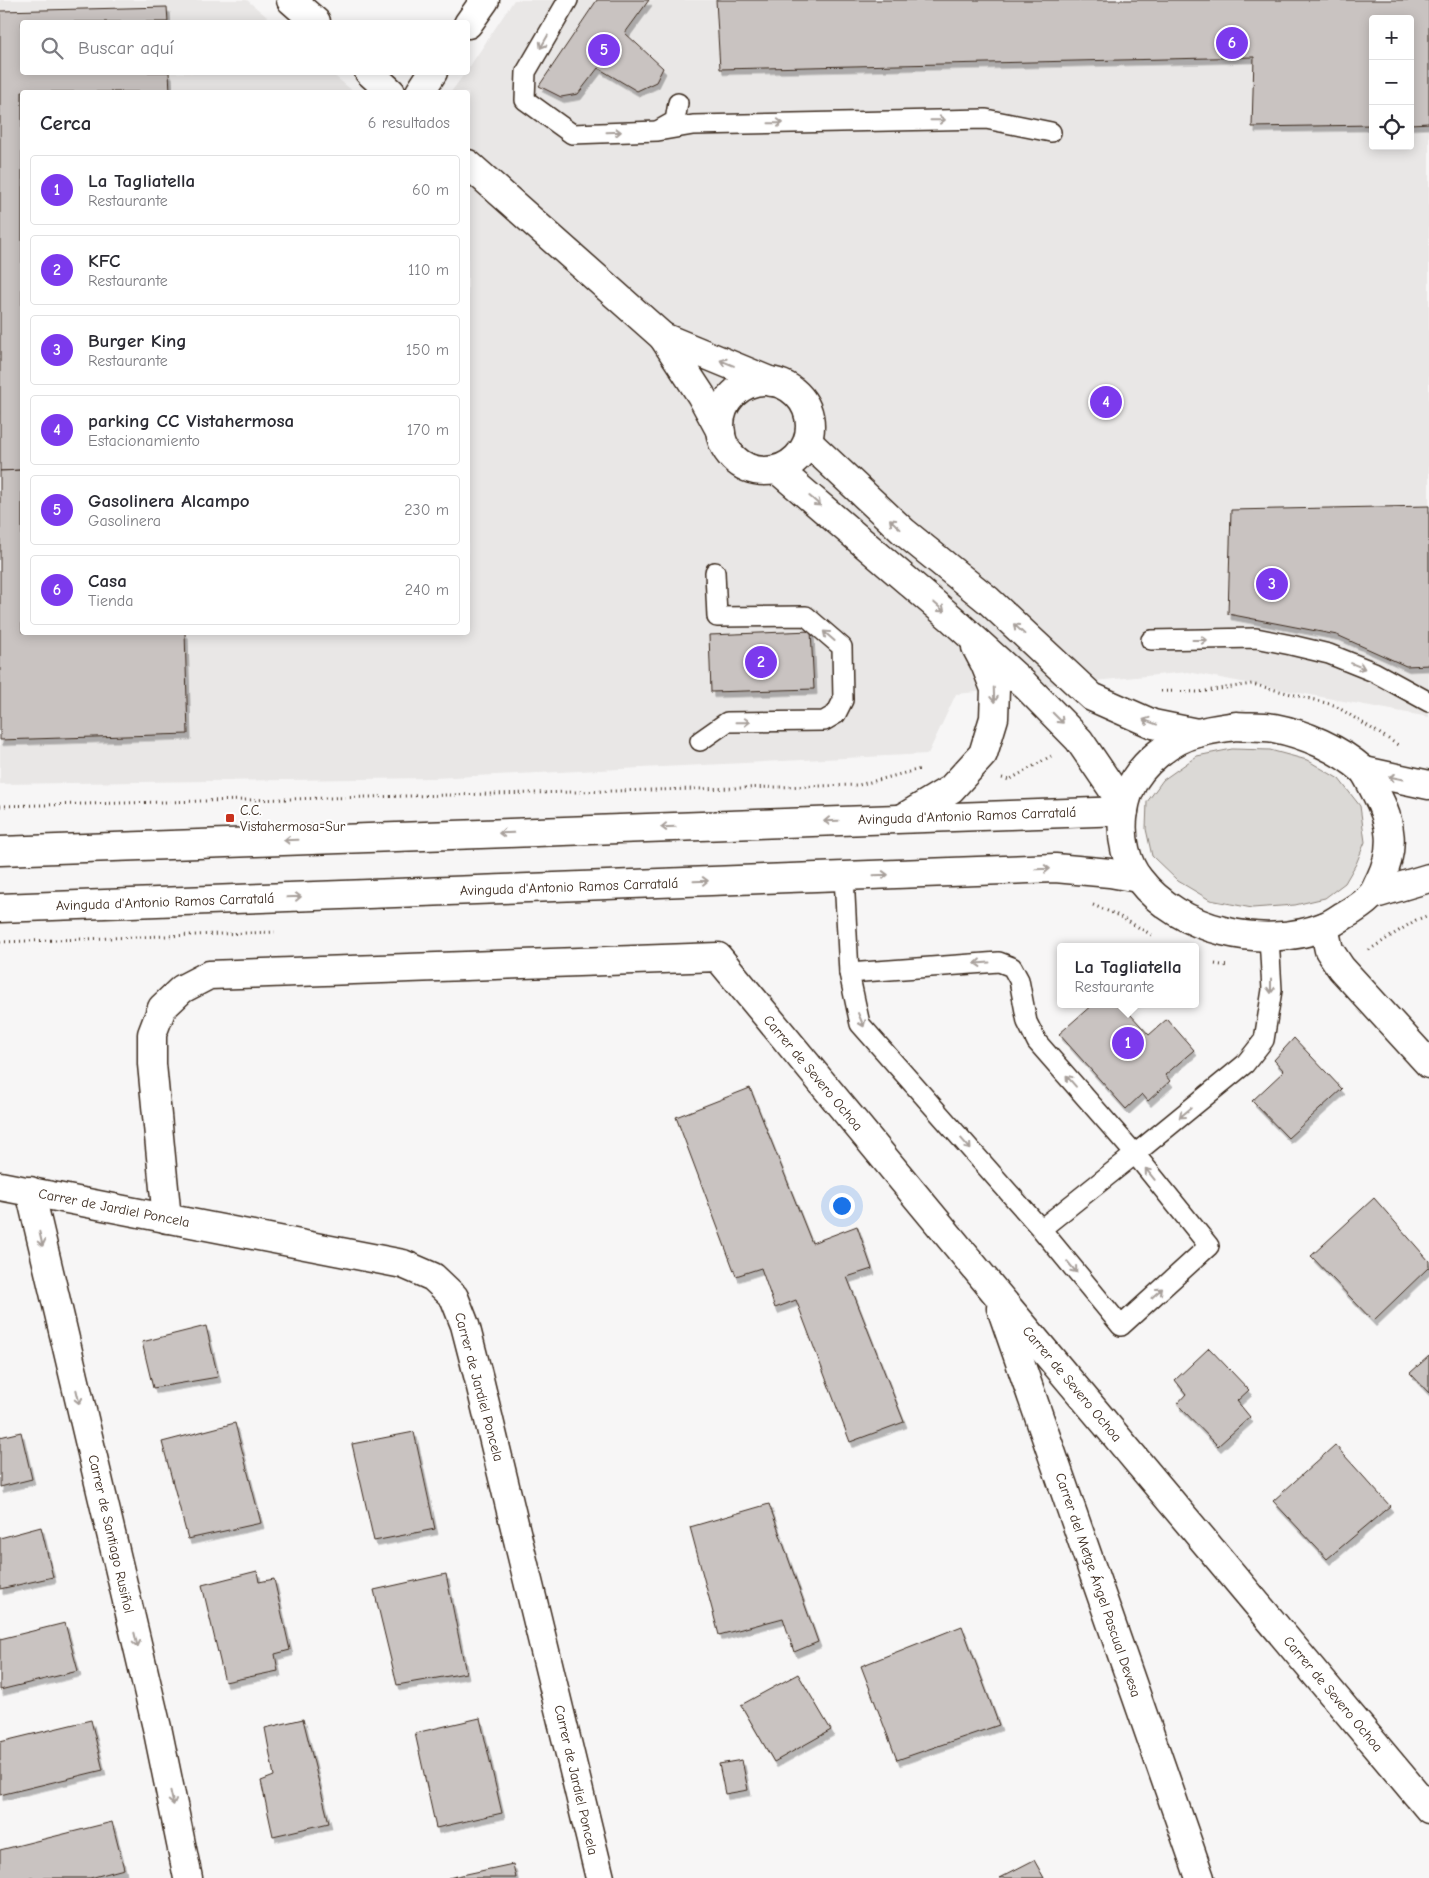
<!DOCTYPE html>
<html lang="es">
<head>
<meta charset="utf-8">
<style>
  :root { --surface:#fff; --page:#f2f2f3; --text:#2b2b33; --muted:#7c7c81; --line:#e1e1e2; --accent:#7c3aed }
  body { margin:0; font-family:"Comic Neue",sans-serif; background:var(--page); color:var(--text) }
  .controls { position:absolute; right:15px; top:15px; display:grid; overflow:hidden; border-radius:5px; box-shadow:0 2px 12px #0003 }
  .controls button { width:45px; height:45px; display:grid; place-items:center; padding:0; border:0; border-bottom:1px solid var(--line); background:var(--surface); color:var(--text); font:25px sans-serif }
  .you { position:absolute; left:841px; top:1205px; width:18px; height:18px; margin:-12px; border:4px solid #fff; border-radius:50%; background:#1a73e8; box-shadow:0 0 0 8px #1a73e833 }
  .badge { display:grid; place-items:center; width:32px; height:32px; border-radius:50%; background:var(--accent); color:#fff; font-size:16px; font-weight:700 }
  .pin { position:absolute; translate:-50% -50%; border:2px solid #fff; box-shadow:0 1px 5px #0006 }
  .popup { position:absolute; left:1057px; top:943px; width:142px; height:65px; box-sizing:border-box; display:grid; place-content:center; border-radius:5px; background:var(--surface); filter:drop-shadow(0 1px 4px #0005); font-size:16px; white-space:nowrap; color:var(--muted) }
  .popup b { font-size:19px; color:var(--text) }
  .popup::after { content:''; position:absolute; left:50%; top:100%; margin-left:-10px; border:10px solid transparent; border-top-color:var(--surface) }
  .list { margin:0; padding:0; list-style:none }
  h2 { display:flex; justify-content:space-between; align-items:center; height:65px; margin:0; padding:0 20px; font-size:21px }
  h2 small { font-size:16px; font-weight:400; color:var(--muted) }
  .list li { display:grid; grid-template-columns:32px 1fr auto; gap:15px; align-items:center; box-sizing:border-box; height:70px; margin:0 10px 10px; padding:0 10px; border:1px solid var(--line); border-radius:5px }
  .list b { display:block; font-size:19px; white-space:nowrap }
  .list p { margin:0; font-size:16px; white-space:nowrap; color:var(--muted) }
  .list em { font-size:16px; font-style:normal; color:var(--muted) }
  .icon { flex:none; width:28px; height:28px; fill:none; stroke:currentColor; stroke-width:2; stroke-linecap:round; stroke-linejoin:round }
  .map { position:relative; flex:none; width:1429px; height:1878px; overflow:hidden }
  .search { position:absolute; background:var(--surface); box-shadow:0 2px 12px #0003; left:20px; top:20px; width:450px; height:55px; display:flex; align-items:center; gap:12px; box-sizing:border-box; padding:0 18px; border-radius:5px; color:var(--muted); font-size:19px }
  .panel { position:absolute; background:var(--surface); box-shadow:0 2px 12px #0003; left:20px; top:90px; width:450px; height:545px; border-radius:5px }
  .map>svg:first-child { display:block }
  .built { fill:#e9e7e6; fill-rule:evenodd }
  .green { fill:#dbd9d6; stroke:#8b827a }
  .building { fill:#c9c3c1; stroke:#3b2a1e; filter:url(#shadow) }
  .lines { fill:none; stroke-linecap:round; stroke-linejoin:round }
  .service-casing { stroke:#3b2a1e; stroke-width:22 }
  .minor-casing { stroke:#3b2a1e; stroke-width:31 }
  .tertiary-casing { stroke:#3b2a1e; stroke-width:31 }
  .secondary-casing { stroke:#3b2a1e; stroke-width:31 }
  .path { stroke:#3b2a1e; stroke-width:3; stroke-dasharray:1 4; stroke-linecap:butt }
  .service { stroke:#fff; stroke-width:19 }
  .minor { stroke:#fff; stroke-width:28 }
  .tertiary { stroke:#fff; stroke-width:28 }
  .secondary { stroke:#fff; stroke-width:28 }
  .oneway { stroke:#a79f9a }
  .poi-dot { fill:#c8321e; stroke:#fff; stroke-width:2 }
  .labels { text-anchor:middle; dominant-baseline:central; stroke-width:4; stroke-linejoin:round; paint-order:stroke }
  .poi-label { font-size:14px; fill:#3b2a1e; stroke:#fff; text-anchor:start }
  .street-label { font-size:14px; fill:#3b2a1e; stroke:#fff }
</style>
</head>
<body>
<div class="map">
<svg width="1429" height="1878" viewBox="0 0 1429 1878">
  <defs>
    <filter id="shadow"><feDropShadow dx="3" dy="5.5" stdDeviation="0" flood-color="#0004"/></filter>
  </defs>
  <rect width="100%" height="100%" fill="#f7f6f6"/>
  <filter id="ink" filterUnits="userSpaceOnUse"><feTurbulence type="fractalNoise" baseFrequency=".02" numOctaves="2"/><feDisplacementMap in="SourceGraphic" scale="10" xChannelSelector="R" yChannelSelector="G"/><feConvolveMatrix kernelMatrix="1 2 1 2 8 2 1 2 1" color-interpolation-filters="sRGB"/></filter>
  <g filter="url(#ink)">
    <path class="built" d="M0,0h247l26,22h-251v50l309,1 23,19h-332v540h446v-540h-17l14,-19 3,-1v-3l46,-69h915v717l-241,-45 -232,22 -28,60 -495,24 -433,6zM1373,19h37v127h-37z"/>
    <polygon class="green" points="1232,749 1270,750 1307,760 1339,779 1360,806 1365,842 1356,864 1345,883 1325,898 1295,905 1252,908 1210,900 1178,881 1152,856 1146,829 1147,802 1163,780 1197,756"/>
    <g class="building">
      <polygon points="597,0 649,0 625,33 663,68 656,82 637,91 598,68 578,94 561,97 539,86"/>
      <polygon points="716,0 1429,0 1429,123 1410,124 1410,19 1373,19 1373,125 1252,127 1254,57 720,69"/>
      <polygon points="167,7 168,22 22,22 22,72 169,72 170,92 22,92 22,470 0,471 0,11"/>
      <polygon points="22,470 22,632 185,632 188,734 0,740 0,471"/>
      <polygon points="1429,506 1429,665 1406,666 1337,635 1228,614 1231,510"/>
      <polygon points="811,631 814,689 711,692 709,635"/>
      <polygon points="1093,1004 1121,1004 1149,1035 1167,1019 1194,1050 1165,1075 1170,1081 1148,1101 1142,1094 1126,1109 1059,1034"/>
      <polygon points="1294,1038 1342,1089 1288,1138 1252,1101 1284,1071 1274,1060"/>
      <polygon points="750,1088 812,1243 857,1226 872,1269 847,1277 904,1422 850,1442 796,1300 775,1308 761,1268 736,1276 676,1117"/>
      <polygon points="1374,1198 1429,1261 1429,1267 1373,1321 1311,1256"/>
      <polygon points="206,1326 218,1377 153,1388 142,1342"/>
      <polygon points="1209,1348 1249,1390 1237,1401 1250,1417 1218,1446 1177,1404 1186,1394 1175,1380"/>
      <polygon points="1429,1356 1429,1393 1410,1373"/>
      <polygon points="235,1423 261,1523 188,1539 162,1442"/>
      <polygon points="21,1432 32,1479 0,1487 0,1437"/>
      <polygon points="414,1432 435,1529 374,1541 352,1444"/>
      <polygon points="1335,1445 1390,1506 1327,1559 1273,1501"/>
      <polygon points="769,1504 818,1642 794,1652 783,1618 719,1635 690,1527"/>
      <polygon points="41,1527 53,1577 0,1589 0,1538"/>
      <polygon points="257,1571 259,1582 274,1579 290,1650 275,1654 278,1671 225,1682 202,1585"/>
      <polygon points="446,1574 466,1673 397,1685 374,1590"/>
      <polygon points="65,1623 78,1671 0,1690 0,1639"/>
      <polygon points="962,1626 999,1725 897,1760 861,1666"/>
      <polygon points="798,1674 831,1730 774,1762 741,1705"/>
      <polygon points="480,1718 502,1813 436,1828 415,1733"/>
      <polygon points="303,1719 329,1823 273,1836 261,1781 274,1776 265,1728"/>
      <polygon points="91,1720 103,1770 0,1795 0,1742"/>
      <polygon points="742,1760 748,1790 725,1794 719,1764"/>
      <polygon points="112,1822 124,1869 90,1878 0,1878 0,1850"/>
      <polygon points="1034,1860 1044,1878 999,1878"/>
      <polygon points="513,1864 516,1878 448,1878"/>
    </g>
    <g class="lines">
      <defs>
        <g id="service">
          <polyline points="568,0 526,72 525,100 572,134 658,131 693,125 986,119 1051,132"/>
          <polyline points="659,130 675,121 678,103"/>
          <polyline points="1151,640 1256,638 1291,645 1329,654 1374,672 1429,702"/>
          <polyline points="700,741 727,722 824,721 836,714 843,700 842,647 806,616 717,617 715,572"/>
          <polyline points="844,876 849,973 999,962 1012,967 1019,980 1027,1022 1037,1042 1135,1154 1245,1064 1264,1040 1272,990 1269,937"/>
          <polyline points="849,973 860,1024 1041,1229 1121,1326 1209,1246 1135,1154 1041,1229"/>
        </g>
        <g id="minor">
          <polyline points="291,0 316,22"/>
          <polyline points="468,24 485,0"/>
          <polyline points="369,72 391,92"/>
          <polyline points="420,92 433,72"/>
          <polyline points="468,164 663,337"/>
          <circle cx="765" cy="426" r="45"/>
          <polyline points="721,432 701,395 663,337 772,382"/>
          <polyline points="808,442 904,532 988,600 1092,697 1153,724 1197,733"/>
          <polyline points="778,470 951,618 1025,685 1079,740 1124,806"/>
          <polyline points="903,818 951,789 983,754 994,718 995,689 985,664 976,647"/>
          <polyline points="0,1186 403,1264 433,1277 454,1297 465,1325 479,1379 600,1878"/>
          <polyline points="30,1191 158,1732 188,1878"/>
          <polyline points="167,1219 152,1064 152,1034 162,1008 182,989 209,975 718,957 996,1293 1429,1809"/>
          <polyline points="1001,1308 1200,1878"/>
        </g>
        <polyline id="tertiary" points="1324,927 1329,950 1341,968 1429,1064"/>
        <g id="secondary">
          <path d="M1236,726c12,1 26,0 38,2 31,6 65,21 89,42 5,6 9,16 13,23 16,30 19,56 4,87 -3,5 -5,12 -9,16 -8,8 -19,15 -28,20 -6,4 -13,9 -20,11 -60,23 -144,4 -184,-48 -13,-16 -18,-40 -16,-61 1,-10 3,-20 7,-29 10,-25 42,-50 68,-56 13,-4 26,-5 38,-7z"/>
          <polyline points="1364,771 1429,785"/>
          <polyline points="0,851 1124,811"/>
          <polyline points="1372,895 1429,878"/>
          <polyline points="0,908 1055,868 1110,873 1138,878"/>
        </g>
      </defs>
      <use href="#service" class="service-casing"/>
      <use href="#minor" class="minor-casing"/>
      <use href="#tertiary" class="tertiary-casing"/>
      <use href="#secondary" class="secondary-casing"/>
      <g class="path">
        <polyline points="1161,691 1199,692 1252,684 1334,705 1398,745"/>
        <polyline points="1002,778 1009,780 1051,756"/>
        <polyline points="0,806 859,785 920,769"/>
        <polyline points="1093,905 1115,914 1152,935"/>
        <polyline points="0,942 275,932"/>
        <polyline points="1369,950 1416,920 1429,915"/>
        <polyline points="1215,964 1228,966"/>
      </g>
      <use href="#service" class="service"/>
      <use href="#minor" class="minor"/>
      <use href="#tertiary" class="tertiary"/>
      <use href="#secondary" class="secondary"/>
    </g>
    <defs><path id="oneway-shaft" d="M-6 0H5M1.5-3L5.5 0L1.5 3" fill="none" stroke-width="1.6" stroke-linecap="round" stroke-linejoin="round" transform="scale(1.25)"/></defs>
    <g class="oneway">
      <use href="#oneway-shaft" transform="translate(544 42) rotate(120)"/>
      <use href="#oneway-shaft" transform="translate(938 120) rotate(-1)"/>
      <use href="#oneway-shaft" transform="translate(776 123) rotate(-1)"/>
      <use href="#oneway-shaft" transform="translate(614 132) rotate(-2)"/>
      <use href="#oneway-shaft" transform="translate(727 363) rotate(-158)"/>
      <use href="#oneway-shaft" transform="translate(815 501) rotate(41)"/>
      <use href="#oneway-shaft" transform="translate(895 524) rotate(-137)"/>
      <use href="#oneway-shaft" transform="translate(939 607) rotate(41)"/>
      <use href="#oneway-shaft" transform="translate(1019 629) rotate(-137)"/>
      <use href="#oneway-shaft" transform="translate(829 636) rotate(-139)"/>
      <use href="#oneway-shaft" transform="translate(1200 640)"/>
      <use href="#oneway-shaft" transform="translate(1358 666) rotate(22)"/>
      <use href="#oneway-shaft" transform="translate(994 695) rotate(88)"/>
      <use href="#oneway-shaft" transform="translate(1058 718) rotate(45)"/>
      <use href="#oneway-shaft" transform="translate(743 722) rotate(-1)"/>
      <use href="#oneway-shaft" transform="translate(1150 722) rotate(-160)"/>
      <use href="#oneway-shaft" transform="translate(1396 778) rotate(-168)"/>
      <use href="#oneway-shaft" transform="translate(831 821) rotate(178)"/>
      <use href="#oneway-shaft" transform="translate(668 827) rotate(178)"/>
      <use href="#oneway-shaft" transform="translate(506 833) rotate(178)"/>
      <use href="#oneway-shaft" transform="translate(291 840) rotate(178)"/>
      <use href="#oneway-shaft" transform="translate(1043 869) rotate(-2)"/>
      <use href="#oneway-shaft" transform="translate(881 875) rotate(-2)"/>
      <use href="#oneway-shaft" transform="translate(701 881) rotate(-2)"/>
      <use href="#oneway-shaft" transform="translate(294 897) rotate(-2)"/>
      <use href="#oneway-shaft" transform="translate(982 963) rotate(176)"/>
      <use href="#oneway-shaft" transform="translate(1271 986) rotate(90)"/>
      <use href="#oneway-shaft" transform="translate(861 1020) rotate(67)"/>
      <use href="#oneway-shaft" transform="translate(1071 1081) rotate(-131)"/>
      <use href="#oneway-shaft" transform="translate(1185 1113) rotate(140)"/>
      <use href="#oneway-shaft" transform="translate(966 1144) rotate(49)"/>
      <use href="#oneway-shaft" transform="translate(1150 1174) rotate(-129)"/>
      <use href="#oneway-shaft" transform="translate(41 1239) rotate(77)"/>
      <use href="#oneway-shaft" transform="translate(1072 1267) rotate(50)"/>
      <use href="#oneway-shaft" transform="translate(1157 1293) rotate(-42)"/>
      <use href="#oneway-shaft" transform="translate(78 1397) rotate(77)"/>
      <use href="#oneway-shaft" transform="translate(136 1640) rotate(77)"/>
      <use href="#oneway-shaft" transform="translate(172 1798) rotate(78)"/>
    </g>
  </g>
  <rect class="poi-dot" x="225" y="813" width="10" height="10" rx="2.5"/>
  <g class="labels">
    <g class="poi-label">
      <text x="240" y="810">C.C.<tspan x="240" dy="16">Vistahermosa-Sur</tspan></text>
    </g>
    <g class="street-label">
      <text transform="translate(967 816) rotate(-2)">Avinguda d'Antonio Ramos Carratalá</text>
      <text transform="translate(569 887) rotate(-2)">Avinguda d'Antonio Ramos Carratalá</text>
      <text transform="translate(165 902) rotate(-2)">Avinguda d'Antonio Ramos Carratalá</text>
      <text transform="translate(813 1073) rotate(50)">Carrer de Severo Ochoa</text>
      <text transform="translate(114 1208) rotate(11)">Carrer de Jardiel Poncela</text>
      <text transform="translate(1072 1384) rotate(50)">Carrer de Severo Ochoa</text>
      <text transform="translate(479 1387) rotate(75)">Carrer de Jardiel Poncela</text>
      <text transform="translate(111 1534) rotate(77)">Carrer de Santiago Rusiñol</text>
      <text transform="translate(1098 1585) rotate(71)">Carrer del Metge Ángel Pascual Devesa</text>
      <text transform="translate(1333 1694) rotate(50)">Carrer de Severo Ochoa</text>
      <text transform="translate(576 1780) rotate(77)">Carrer de Jardiel Poncela</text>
    </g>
  </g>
</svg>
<div class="controls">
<button>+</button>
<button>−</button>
<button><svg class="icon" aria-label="locate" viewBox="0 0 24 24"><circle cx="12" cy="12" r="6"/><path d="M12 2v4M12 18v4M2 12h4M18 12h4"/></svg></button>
</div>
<div class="you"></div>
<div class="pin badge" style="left:1128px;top:1043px">1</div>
<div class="popup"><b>La Tagliatella</b>Restaurante</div>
<div class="pin badge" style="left:761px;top:662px">2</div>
<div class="pin badge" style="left:1272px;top:584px">3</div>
<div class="pin badge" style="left:1106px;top:402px">4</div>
<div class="pin badge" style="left:604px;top:50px">5</div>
<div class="pin badge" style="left:1232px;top:43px">6</div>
<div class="search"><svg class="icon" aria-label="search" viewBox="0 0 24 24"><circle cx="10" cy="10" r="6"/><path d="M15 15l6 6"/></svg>Buscar aquí</div>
<section class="panel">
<h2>Cerca<small>6 resultados</small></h2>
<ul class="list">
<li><span class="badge">1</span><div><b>La Tagliatella</b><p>Restaurante</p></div><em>60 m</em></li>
<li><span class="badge">2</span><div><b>KFC</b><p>Restaurante</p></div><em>110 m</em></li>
<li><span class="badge">3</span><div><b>Burger King</b><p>Restaurante</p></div><em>150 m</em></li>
<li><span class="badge">4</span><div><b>parking CC Vistahermosa</b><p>Estacionamiento</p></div><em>170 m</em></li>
<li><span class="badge">5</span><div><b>Gasolinera Alcampo</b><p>Gasolinera</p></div><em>230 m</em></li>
<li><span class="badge">6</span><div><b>Casa</b><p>Tienda</p></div><em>240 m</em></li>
</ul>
</section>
</div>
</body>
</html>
